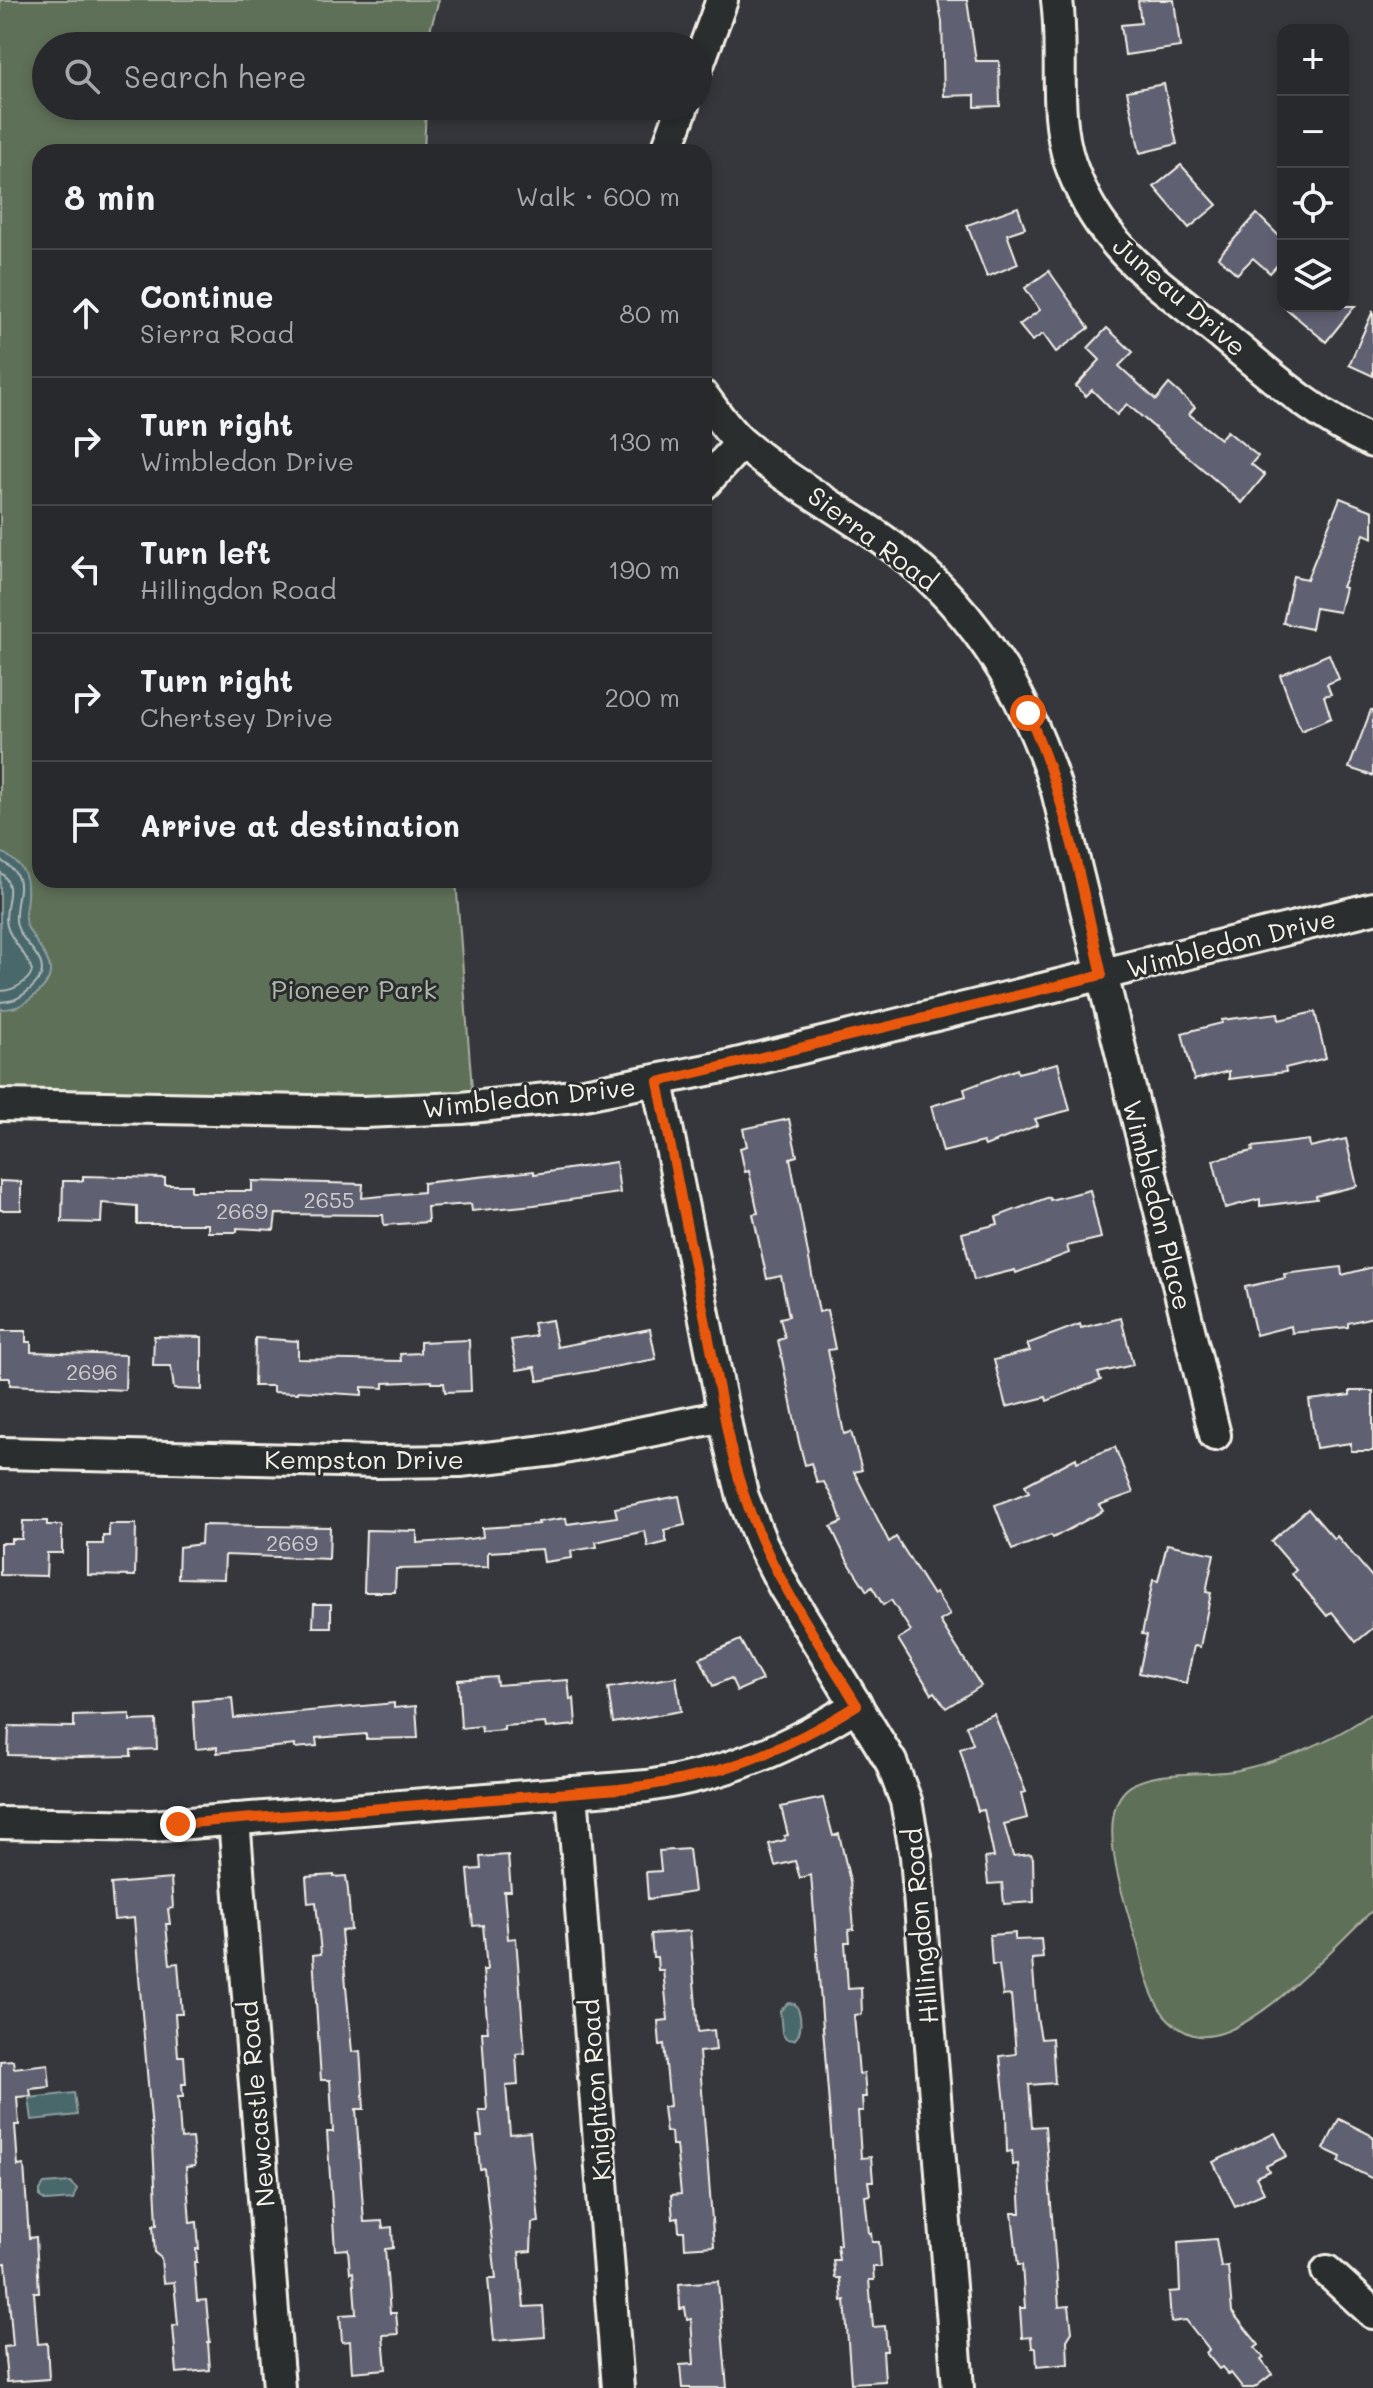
<!DOCTYPE html>
<html lang="en">
<head>
<meta charset="utf-8">
<style>
  :root { --surface:#28292d; --page:#303135; --text:#f1f3f6; --muted:#a5a6aa; --line:#444549 }
  body { margin:0; font-family:Mali,sans-serif; background:var(--page); color:var(--text) }
  .controls { position:absolute; right:24px; top:24px; display:grid; overflow:hidden; border-radius:16px; box-shadow:0 4px 12px #0003 }
  .controls button { width:72px; height:72px; display:grid; place-items:center; padding:0; border:0; border-bottom:2px solid var(--line); background:var(--surface); color:var(--text); font:40px sans-serif }
  .stop { position:absolute; width:24px; height:24px; margin:-18px; border:6px solid #ea580c; border-radius:50%; background:#fff }
  .stop.end { background:#ea580c; border-color:#fff; box-shadow:0 2px 8px #0008 }
  .list { margin:0; padding:0; list-style:none }
  h2 { display:flex; justify-content:space-between; align-items:center; height:104px; margin:0; padding:0 32px; font-size:34px }
  h2 small { font-size:26px; font-weight:400; color:var(--muted) }
  .list li { display:grid; grid-template-columns:52px 1fr auto; gap:24px; align-items:center; box-sizing:border-box; height:128px; padding:0 32px; border-top:2px solid var(--line) }
  .list b { display:block; font-size:30px; white-space:nowrap }
  .list p { margin:0; font-size:26px; white-space:nowrap; color:var(--muted) }
  .list em { font-size:26px; font-style:normal; color:var(--muted) }
  .icon { flex:none; width:44px; height:44px; fill:none; stroke:currentColor; stroke-width:2; stroke-linecap:round; stroke-linejoin:round }
  .map { position:relative; flex:none; width:1373px; height:2388px; overflow:hidden }
  .search { position:absolute; background:var(--surface); box-shadow:0 4px 12px #0003; left:32px; top:32px; width:680px; height:88px; display:flex; align-items:center; gap:20px; box-sizing:border-box; padding:0 28px; border-radius:44px; color:var(--muted); font-size:30px }
  .panel { position:absolute; background:var(--surface); box-shadow:0 4px 12px #0003; left:32px; top:144px; width:680px; height:744px; border-radius:24px }
  .map>svg:first-child { display:block }
  .green { fill:#5f7058; stroke:#aab0a0; stroke-width:2 }
  .water { fill:#49676c; stroke:#8d9e9e; stroke-width:2 }
  .lines { fill:none; stroke-linecap:round; stroke-linejoin:round }
  .shore { stroke:#b0bab6; stroke-width:2 }
  .building { fill:#606073; stroke:#f4f1e8; stroke-width:2 }
  .minor-casing { stroke:#f4f1e8; stroke-width:36 }
  .minor { stroke:#2a2d2e; stroke-width:30 }
  .route { stroke:#ea580c; stroke-width:10 }
  .labels { text-anchor:middle; dominant-baseline:central; stroke-width:6; stroke-linejoin:round; paint-order:stroke }
  .number-label { font-size:22px; fill:#cfcdcb }
  .street-label { font-size:26px; fill:#f4f1e8; stroke:#2a2d2e }
  .park-label { font-size:26px; fill:#b1b7a7; stroke:#2a2d2e }
</style>
</head>
<body>
<div class="map">
<svg width="1373" height="2388" viewBox="0 0 1373 2388">
  <rect width="100%" height="100%" fill="#35373c"/>
  <filter id="ink" filterUnits="userSpaceOnUse"><feTurbulence type="fractalNoise" baseFrequency=".0125" numOctaves="2"/><feDisplacementMap in="SourceGraphic" scale="16" xChannelSelector="R" yChannelSelector="G"/><feConvolveMatrix kernelMatrix="1 2 1 2 8 2 1 2 1" color-interpolation-filters="sRGB"/></filter>
  <g filter="url(#ink)">
    <g class="green">
      <polygon points="0,0 439,0 430,30 429,46 46,46 46,106 426,106 424,152 40,152 40,880 456,880 472,1089 484,1091 329,1097 0,1089"/>
      <path d="M1373,1712v198c-37,34 -123,132 -174,126 -17,-2 -34,-17 -42,-32 -10,-18 -14,-39 -19,-58 -11,-36 -42,-121 -15,-153 20,-26 85,-16 116,-23 47,-11 95,-29 134,-58z"/>
    </g>
    <g class="water">
      <path d="M0,851c26,15 30,25 26,55 -1,6 -2,13 0,18 13,30 43,45 7,73 -12,9 -17,12 -33,12z"/>
      <path d="M788,2003l7,1c7,9 8,29 -1,36l-8,-1 -4,-6 -2,-22z"/>
      <polygon points="74,2093 77,2115 32,2120 29,2098"/>
      <polygon points="71,2182 77,2189 73,2199 46,2201 40,2197 40,2190 44,2184"/>
    </g>
    <g class="lines">
      <g class="shore">
        <path d="M0,860c32,19 14,33 16,61 3,27 48,41 12,70 -10,8 -15,10 -28,11"/>
        <path d="M0,872c19,15 2,34 7,54 4,16 21,28 25,45 -4,12 -20,20 -32,20"/>
      </g>
    </g>
    <g class="building">
      <polygon points="938,0 967,0 976,61 999,61 1000,106 975,107 975,95 944,96 942,22"/>
      <polygon points="1149,0 1174,0 1180,47 1125,55 1121,25 1141,23 1138,1"/>
      <polygon points="1164,84 1177,144 1140,153 1127,91"/>
      <polygon points="1181,165 1217,205 1189,228 1154,187"/>
      <polygon points="1018,207 1025,228 1007,234 1018,264 987,277 967,225"/>
      <polygon points="1257,214 1283,240 1283,259 1270,273 1253,258 1237,274 1218,257"/>
      <polygon points="1049,271 1089,328 1056,352 1043,334 1032,341 1019,325 1040,310 1025,288"/>
      <polygon points="1283,306 1355,306 1326,342"/>
      <polygon points="1373,311 1373,376 1349,365"/>
      <polygon points="1107,328 1133,352 1119,366 1156,400 1169,384 1195,407 1189,414 1220,439 1227,431 1258,456 1251,464 1265,475 1242,503 1127,404 1117,415 1092,390 1086,396 1076,386 1100,360 1088,348"/>
      <polygon points="1340,498 1373,511 1373,538 1364,534 1342,587 1345,588 1339,612 1315,608 1311,629 1283,623 1293,576 1307,579"/>
      <polygon points="1329,654 1339,679 1327,684 1331,694 1324,696 1331,718 1301,731 1280,675"/>
      <polygon points="1371,710 1373,710 1373,776 1349,768"/>
      <polygon points="1315,1012 1326,1058 1285,1068 1286,1072 1229,1079 1229,1071 1194,1080 1182,1033 1222,1023 1222,1020 1278,1013 1279,1020"/>
      <polygon points="1058,1063 1070,1110 1035,1119 1038,1125 985,1146 983,1142 943,1152 931,1106 966,1096 964,1089 1017,1069 1018,1073"/>
      <polygon points="789,1119 797,1156 790,1158 819,1312 827,1310 835,1349 828,1350 844,1434 851,1432 862,1470 854,1472 889,1542 896,1537 933,1595 936,1593 950,1615 940,1621 981,1686 946,1708 935,1692 932,1694 898,1639 911,1631 891,1600 883,1605 872,1587 867,1591 847,1560 831,1527 842,1522 837,1507 824,1482 817,1483 811,1463 805,1465 799,1442 778,1340 785,1338 780,1318 789,1316 781,1276 767,1279 753,1214 758,1213 749,1171 745,1172 740,1148 747,1146 743,1129"/>
      <polygon points="1346,1139 1357,1186 1316,1196 1317,1199 1260,1206 1260,1199 1225,1208 1213,1160 1253,1151 1252,1147 1309,1140 1310,1147"/>
      <polygon points="616,1162 620,1193 534,1205 472,1211 471,1204 427,1207 428,1222 384,1225 383,1215 276,1214 274,1230 237,1228 237,1232 208,1232 208,1224 137,1224 137,1206 102,1203 101,1223 62,1222 63,1181 83,1181 83,1176 165,1178 165,1185 191,1185 191,1191 252,1191 252,1181 363,1184 362,1198 423,1192 423,1183 534,1171 534,1174"/>
      <polygon points="0,1181 21,1182 21,1210 0,1210"/>
      <polygon points="1090,1190 1101,1238 1067,1246 1069,1253 1016,1273 1015,1270 974,1280 962,1233 998,1224 996,1217 1049,1197 1050,1200"/>
      <polygon points="1341,1267 1342,1275 1373,1267 1373,1317 1348,1323 1348,1327 1292,1333 1291,1326 1256,1335 1245,1287 1285,1278 1284,1274"/>
      <polygon points="1121,1318 1133,1365 1098,1373 1101,1380 1047,1401 1046,1397 1006,1407 994,1360 1030,1351 1027,1344 1080,1324 1081,1328"/>
      <polygon points="552,1320 557,1347 650,1329 656,1359 538,1381 535,1367 517,1370 511,1340 536,1336 533,1323"/>
      <polygon points="0,1331 26,1331 26,1342 31,1342 31,1352 126,1355 125,1390 10,1385 10,1378 0,1378"/>
      <polygon points="154,1336 202,1337 202,1390 174,1389 171,1366 153,1366"/>
      <polygon points="255,1338 298,1341 298,1359 401,1361 400,1354 420,1353 420,1342 469,1340 471,1391 445,1392 444,1383 432,1383 432,1381 384,1383 384,1388 362,1387 362,1395 298,1391 298,1393 273,1392 273,1386 254,1386"/>
      <polygon points="1350,1391 1373,1391 1373,1451 1351,1451 1351,1443 1316,1448 1309,1400 1350,1395"/>
      <polygon points="1115,1447 1133,1493 1099,1505 1103,1511 1053,1538 1051,1535 1012,1550 995,1505 1029,1492 1025,1485 1076,1458 1077,1462"/>
      <polygon points="679,1496 685,1525 664,1530 667,1542 648,1547 645,1531 596,1542 597,1547 571,1551 572,1558 544,1562 542,1549 488,1552 488,1567 396,1569 395,1592 364,1592 366,1530 417,1531 417,1543 462,1540 483,1537 482,1528 539,1524 538,1522 566,1518 567,1524 617,1517 615,1508"/>
      <polygon points="1308,1509 1334,1539 1337,1536 1373,1578 1373,1628 1356,1642 1332,1612 1327,1616 1292,1574 1296,1570 1271,1541"/>
      <polygon points="23,1521 47,1521 47,1525 62,1525 62,1553 47,1553 46,1576 0,1575 0,1543 11,1543 11,1539 22,1539"/>
      <polygon points="109,1524 136,1524 135,1576 88,1575 88,1544 103,1544 103,1536 109,1536"/>
      <polygon points="202,1525 330,1527 329,1559 225,1555 224,1579 178,1578 179,1547 201,1544"/>
      <polygon points="1167,1544 1214,1554 1206,1592 1211,1593 1200,1647 1194,1646 1186,1683 1139,1673 1147,1635 1142,1634 1153,1580 1158,1581"/>
      <polygon points="314,1604 331,1604 331,1627 313,1627"/>
      <polygon points="740,1640 762,1680 737,1691 731,1678 713,1686 700,1658"/>
      <polygon points="496,1677 497,1685 568,1680 570,1699 574,1698 576,1725 546,1728 545,1723 504,1726 504,1730 482,1732 481,1726 461,1728 458,1680"/>
      <polygon points="676,1677 681,1711 613,1723 608,1688"/>
      <polygon points="232,1698 234,1718 394,1703 394,1708 416,1706 418,1738 366,1739 366,1734 316,1738 317,1746 295,1748 295,1745 217,1753 217,1747 196,1749 193,1701"/>
      <polygon points="130,1714 130,1721 156,1720 157,1749 131,1750 131,1756 79,1757 8,1755 9,1726 74,1727 74,1716"/>
      <polygon points="994,1714 1026,1792 1021,1793 1027,1818 1004,1824 1013,1856 1031,1854 1033,1858 1034,1902 1004,1904 1002,1883 988,1884 985,1858 994,1857 984,1810 978,1811 960,1749 973,1744 966,1725"/>
      <polygon points="823,1798 833,1836 839,1834 850,1881 854,1929 849,1930 850,1942 845,1942 848,1989 861,1988 862,2014 854,2015 859,2074 864,2073 866,2097 862,2097 863,2111 858,2111 861,2158 871,2157 873,2181 868,2181 870,2195 865,2196 869,2233 871,2233 872,2242 879,2242 881,2267 873,2267 874,2280 869,2280 873,2327 885,2326 887,2351 883,2351 885,2381 851,2383 845,2300 842,2301 840,2278 835,2278 833,2260 839,2260 837,2245 840,2245 811,1875 800,1878 795,1861 775,1866 769,1844 785,1840 784,1836 788,1835 781,1807"/>
      <polygon points="689,1849 694,1892 648,1899 646,1872 661,1871 659,1851"/>
      <polygon points="508,1855 511,1891 504,1891 508,1939 516,1938 525,2053 516,2054 518,2085 506,2086 510,2134 530,2132 539,2222 532,2223 531,2251 519,2252 524,2307 543,2306 545,2337 494,2341 488,2279 496,2279 484,2168 480,2169 477,2136 482,2136 479,2110 487,2110 482,2032 488,2032 483,1970 487,1970 483,1925 473,1926 468,1870 481,1869 480,1857"/>
      <polygon points="334,1875 334,1877 346,1876 348,1890 351,1930 341,1931 352,2052 360,2051 364,2109 356,2109 364,2222 382,2221 383,2228 392,2227 393,2248 385,2249 390,2313 396,2313 398,2334 383,2335 386,2369 352,2372 350,2341 342,2342 340,2315 356,2314 353,2272 350,2273 348,2249 335,2250 327,2132 333,2132 330,2080 321,2080 313,1955 321,1954 316,1902 308,1903 306,1877"/>
      <polygon points="171,1879 173,1908 168,1909 170,1924 166,1924 170,1964 178,1963 182,2014 175,2014 178,2056 184,2056 186,2084 182,2084 183,2097 178,2097 181,2139 192,2138 195,2166 186,2167 190,2223 197,2222 199,2249 196,2249 197,2262 194,2262 197,2301 206,2300 210,2342 208,2342 210,2370 177,2373 173,2326 178,2325 174,2282 163,2283 161,2258 155,2253 153,2225 157,2225 153,2143 134,1918 114,1920 111,1884"/>
      <polygon points="690,1931 698,2032 714,2030 716,2050 699,2052 714,2246 685,2248 684,2231 679,2231 678,2218 673,2219 671,2195 681,2194 676,2145 672,2145 671,2132 666,2132 663,2107 670,2106 664,2044 660,2045 658,2021 668,2020 663,1970 658,1970 657,1957 653,1957 651,1934"/>
      <polygon points="1015,1933 1015,1940 1041,1939 1043,1958 1032,1959 1037,2017 1041,2039 1052,2038 1055,2083 1029,2085 1032,2127 1045,2126 1059,2307 1069,2306 1072,2332 1067,2340 1068,2364 1037,2367 1036,2348 1032,2348 1031,2337 1022,2338 1020,2308 1025,2308 1022,2265 1018,2265 1012,2213 1021,2213 1018,2164 1013,2165 1012,2151 1007,2152 1006,2113 1000,2056 1016,2054 1011,1995 1003,1996 999,1965 992,1965 990,1935"/>
      <polygon points="13,2060 14,2068 48,2064 50,2087 30,2089 31,2096 17,2097 19,2125 15,2125 18,2166 24,2165 29,2238 36,2237 39,2292 34,2292 38,2344 47,2343 49,2379 7,2382 4,2347 13,2346 6,2263 0,2264 0,2061"/>
      <polygon points="1339,2119 1373,2136 1373,2179 1339,2162 1341,2157 1324,2149"/>
      <polygon points="1275,2133 1287,2156 1266,2166 1269,2171 1256,2177 1264,2193 1235,2206 1213,2162"/>
      <polygon points="1216,2239 1221,2267 1228,2266 1232,2312 1259,2345 1255,2348 1264,2358 1261,2360 1272,2374 1254,2388 1243,2388 1231,2373 1229,2375 1222,2367 1219,2369 1206,2353 1209,2350 1186,2320 1171,2322 1169,2292 1180,2291 1178,2242"/>
      <polygon points="718,2281 727,2388 682,2388 680,2365 694,2364 691,2319 687,2320 685,2308 680,2309 679,2284"/>
    </g>
    <g class="lines">
      <defs>
        <g id="minor">
          <path d="M1057,0c7,53 -4,112 13,163 10,28 22,52 41,74 26,33 62,58 95,85 53,43 104,92 167,120"/>
          <polyline points="698,65 722,0"/>
          <polyline points="666,152 683,106"/>
          <path d="M704,397c12,16 23,34 39,47 42,35 91,62 136,93 89,61 146,152 178,254l158,644"/>
          <polyline points="704,484 741,443"/>
          <polyline points="658,1082 730,1445 743,1497 761,1542 784,1587 891,1762 906,1801 916,1856 958,2388"/>
          <polyline points="0,1105 363,1112 462,1108 574,1096 728,1066 1373,908"/>
          <polyline points="0,1453 378,1462 460,1461 554,1450 724,1416"/>
          <polyline points="572,1792 618,2388"/>
          <polyline points="234,1819 279,2388"/>
          <path d="M0,1823l152,3 495,-40c81,-12 142,-38 210,-81"/>
          <polyline points="1327,2271 1373,2313"/>
        </g>
      </defs>
      <use href="#minor" class="minor-casing"/>
      <use href="#minor" class="minor"/>
    </g>
  </g>
  <g class="lines" filter="url(#ink)">
    <path class="route" d="M178,1824l441,-35c95,-10 158,-34 238,-84 -53,-86 -105,-159 -127,-260l-72,-363 444,-107c-20,-88 -37,-179 -74,-262"/>
  </g>
  <g class="labels">
    <g class="number-label">
      <text x="329" y="1199">2655</text>
      <text x="242" y="1210">2669</text>
      <text x="92" y="1371">2696</text>
      <text x="292" y="1542">2669</text>
    </g>
    <g class="street-label">
      <text transform="translate(1180 296) rotate(41)">Juneau Drive</text>
      <text transform="translate(873 538) rotate(37)">Sierra Road</text>
      <text transform="translate(1231 943) rotate(-14)">Wimbledon Drive</text>
      <text transform="translate(529 1097) rotate(-6)">Wimbledon Drive</text>
      <text transform="translate(1158 1205) rotate(76)">Wimbledon Place</text>
      <text x="364" y="1459">Kempston Drive</text>
      <text transform="translate(920 1926) rotate(-95)">Hillingdon Road</text>
      <text transform="translate(595 2090) rotate(-94)">Knighton Road</text>
      <text transform="translate(256 2104) rotate(-95)">Newcastle Road</text>
    </g>
    <g class="park-label">
      <text x="354" y="989">Pioneer Park</text>
    </g>
  </g>
</svg>
<div class="controls">
<button>+</button>
<button>−</button>
<button><svg class="icon" aria-label="locate" viewBox="0 0 24 24"><circle cx="12" cy="12" r="6"/><path d="M12 2v4M12 18v4M2 12h4M18 12h4"/></svg></button>
<button><svg class="icon" aria-label="layers" viewBox="0 0 24 24"><path d="M12 4l9 5-9 5-9-5zM3 14l9 5 9-5"/></svg></button>
</div>
<div class="stop" style="left:1028px;top:713px"></div>
<div class="stop end" style="left:178px;top:1824px"></div>
<div class="search"><svg class="icon" aria-label="search" viewBox="0 0 24 24"><circle cx="10" cy="10" r="6"/><path d="M15 15l6 6"/></svg>Search here</div>
<section class="panel">
<h2>8 min<small>Walk · 600 m</small></h2>
<ul class="list">
<li><svg class="icon" aria-label="ahead" viewBox="0 0 24 24"><path d="M12 20V5M6 11l6-6 6 6"/></svg><div><b>Continue</b><p>Sierra Road</p></div><em>80 m</em></li>
<li><svg class="icon" aria-label="right" viewBox="0 0 24 24"><path d="M7 20v-9h11M14 6l5 5-5 5"/></svg><div><b>Turn right</b><p>Wimbledon Drive</p></div><em>130 m</em></li>
<li><svg class="icon" aria-label="left" viewBox="0 0 24 24"><path d="M17 20v-9H6M10 6l-5 5 5 5"/></svg><div><b>Turn left</b><p>Hillingdon Road</p></div><em>190 m</em></li>
<li><svg class="icon" aria-label="right" viewBox="0 0 24 24"><path d="M7 20v-9h11M14 6l5 5-5 5"/></svg><div><b>Turn right</b><p>Chertsey Drive</p></div><em>200 m</em></li>
<li><svg class="icon" aria-label="arrive" viewBox="0 0 24 24"><path d="M6 21V4h12l-3 4 3 4H6"/></svg><div><b>Arrive at destination</b></div></li>
</ul>
</section>
</div>
</body>
</html>
